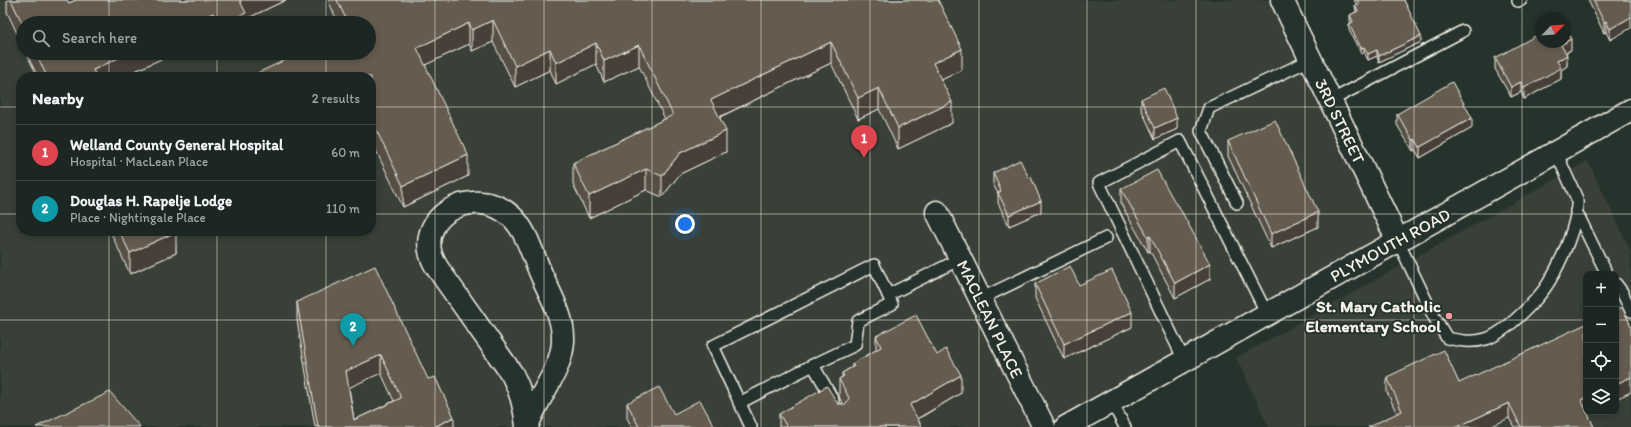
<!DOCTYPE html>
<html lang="en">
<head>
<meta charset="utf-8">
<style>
  :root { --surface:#1c2622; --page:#252e2a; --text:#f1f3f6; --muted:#a0a5a5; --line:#3a4340; --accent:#0b8043 }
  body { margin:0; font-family:Itim,sans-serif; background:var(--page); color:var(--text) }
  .controls { position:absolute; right:12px; bottom:12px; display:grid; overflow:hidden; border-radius:8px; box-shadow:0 2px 6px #0003 }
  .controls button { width:36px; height:36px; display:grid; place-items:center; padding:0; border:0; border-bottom:1px solid var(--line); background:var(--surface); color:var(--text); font:20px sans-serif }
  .compass { position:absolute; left:1535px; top:12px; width:36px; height:36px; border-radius:50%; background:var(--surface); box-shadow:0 2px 6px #0003; rotate:65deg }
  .you { position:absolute; left:685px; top:224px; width:14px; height:14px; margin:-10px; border:3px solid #fff; border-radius:50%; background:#1a73e8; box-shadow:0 0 0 6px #1a73e833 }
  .badge { display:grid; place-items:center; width:26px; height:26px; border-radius:50%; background:var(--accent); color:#fff; font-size:13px; font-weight:700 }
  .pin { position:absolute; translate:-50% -33px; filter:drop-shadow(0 1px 2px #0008) }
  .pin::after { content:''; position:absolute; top:21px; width:14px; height:12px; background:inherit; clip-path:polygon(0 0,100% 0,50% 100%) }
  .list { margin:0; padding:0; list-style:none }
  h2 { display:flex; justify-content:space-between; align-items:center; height:52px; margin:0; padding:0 16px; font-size:17px }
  h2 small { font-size:13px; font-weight:400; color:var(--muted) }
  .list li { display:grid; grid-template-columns:26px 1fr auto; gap:12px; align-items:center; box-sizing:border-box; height:56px; padding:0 16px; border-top:1px solid var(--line) }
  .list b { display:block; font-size:15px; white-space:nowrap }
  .list p { margin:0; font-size:13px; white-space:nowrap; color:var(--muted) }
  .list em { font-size:13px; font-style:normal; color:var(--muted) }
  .icon { flex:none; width:22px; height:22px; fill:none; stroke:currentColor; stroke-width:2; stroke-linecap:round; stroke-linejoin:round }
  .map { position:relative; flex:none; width:1631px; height:427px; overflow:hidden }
  .search { position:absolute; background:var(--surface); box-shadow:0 2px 6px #0003; left:16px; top:16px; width:360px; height:44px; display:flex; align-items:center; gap:10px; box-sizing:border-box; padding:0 14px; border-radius:22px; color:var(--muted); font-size:15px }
  .panel { position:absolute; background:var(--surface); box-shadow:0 2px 6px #0003; left:16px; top:72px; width:360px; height:164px; border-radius:16px }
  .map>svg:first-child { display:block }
  .built { fill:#393f37; fill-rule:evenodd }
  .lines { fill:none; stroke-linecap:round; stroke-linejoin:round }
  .lane-casing { stroke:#f4f1e8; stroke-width:14 }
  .street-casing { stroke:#f4f1e8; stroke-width:25 }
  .secondary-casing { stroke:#f4f1e8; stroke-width:25 }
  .lane { stroke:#26332d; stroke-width:11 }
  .street { stroke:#26332d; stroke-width:22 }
  .secondary { stroke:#26332d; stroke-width:22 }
  .wall { fill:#574f44; stroke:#f4f1e8; fill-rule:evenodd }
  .shaded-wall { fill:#474037; stroke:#f4f1e8 }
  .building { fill:#655c4f; stroke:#f4f1e8; fill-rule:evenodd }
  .grid { fill:none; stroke:#f4f1e8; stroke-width:1; stroke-opacity:0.55 }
  .poi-dot { fill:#ff9aa2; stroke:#26332d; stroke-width:1.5 }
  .labels { text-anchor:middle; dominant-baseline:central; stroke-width:4; stroke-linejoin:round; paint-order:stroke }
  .street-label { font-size:17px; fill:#f4f1e8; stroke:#26332d }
  .poi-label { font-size:17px; font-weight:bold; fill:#f4f1e8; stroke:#26332d; text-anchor:end }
</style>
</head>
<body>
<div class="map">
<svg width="1631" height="427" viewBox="0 0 1631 427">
  <rect width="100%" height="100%" fill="#26332d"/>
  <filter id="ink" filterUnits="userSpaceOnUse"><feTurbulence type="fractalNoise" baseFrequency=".025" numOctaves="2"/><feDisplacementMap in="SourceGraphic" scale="8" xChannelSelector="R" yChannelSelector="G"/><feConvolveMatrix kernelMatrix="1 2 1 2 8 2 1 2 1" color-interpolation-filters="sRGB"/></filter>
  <g filter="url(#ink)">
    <g class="built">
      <path d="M0,0h1282l116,241 -332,186h-1066zM23,23h346v30h-346zM21,77h350v154h-350z"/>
      <path d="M1588,161l43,90v176h-362l-33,-69zM1586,274h30v138h-30z"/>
    </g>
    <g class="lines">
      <defs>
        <g id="lane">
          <polyline points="1518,1 1521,0"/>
          <polyline points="1330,101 1463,31"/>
          <polyline points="1237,203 1201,131 1209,108 1310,60"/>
          <polyline points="1576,211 1607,274"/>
          <path d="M1398,241l36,76 13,21c14,3 25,5 39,1 19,-6 53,-40 63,-57 12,-20 30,-60 28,-83l-21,-47"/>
          <polyline points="1616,284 1622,292 1631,311"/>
          <polyline points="980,299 1106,238"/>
          <polyline points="1184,360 1099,183 1180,141 1267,314"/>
          <polyline points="833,400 813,365 855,345 858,321 892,304 888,295"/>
          <polyline points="1111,401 1125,427"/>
          <polyline points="739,403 813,365"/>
          <polyline points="751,427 713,346 874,265 888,295 960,259"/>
        </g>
        <g id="street">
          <polyline points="1282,0 1398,241"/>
          <polyline points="937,212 1044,427"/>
          <path d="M527,427c9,-29 35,-56 36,-86 1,-23 -12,-45 -21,-65 -9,-19 -15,-45 -30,-59 -39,-37 -107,4 -74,52l74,105c9,17 13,33 15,52"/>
        </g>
        <polyline id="secondary" points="1066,427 1631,110"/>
      </defs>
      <use href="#lane" class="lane-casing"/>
      <use href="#street" class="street-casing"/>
      <use href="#secondary" class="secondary-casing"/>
      <use href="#lane" class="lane"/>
      <use href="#street" class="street"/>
      <use href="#secondary" class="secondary"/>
    </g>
    <g class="wall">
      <polygon points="7,0 67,0 69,3 76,0 286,0 246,19 246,23 23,23 23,46 7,12"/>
      <polygon points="328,0 938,0 962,70 941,80 952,123 898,149 879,109 858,119 831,63 720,117 726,152 680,174 662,197 646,190 589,218 573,184 573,163 665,119 639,66 604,82 596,64 556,84 550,70 515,87 493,42 472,51 469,44 425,65 468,176 403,207 371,140 371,77 369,23 338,23"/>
      <polygon points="1354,0 1404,0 1421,42 1379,62 1377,56 1368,60 1364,52 1361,54 1349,30 1349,24 1351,23 1350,21 1350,15 1356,12 1355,5 1357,5"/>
      <polygon points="1588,0 1631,0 1610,40 1606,32 1604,33"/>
      <polygon points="1571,50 1566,53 1567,66 1561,70 1561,79 1524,99 1521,92 1511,97 1495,69 1495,58"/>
      <polygon points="26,53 174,53 122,77 38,77"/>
      <polygon points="1141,99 1177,129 1155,139 1141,109"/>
      <polygon points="1397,114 1472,128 1420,158 1415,150 1413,151 1397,125"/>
      <polygon points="1228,141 1318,227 1271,248 1228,156"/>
      <polygon points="993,173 1041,212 1009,226 998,203 998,194 993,184"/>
      <polygon points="1121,189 1177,206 1210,279 1175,298 1150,251 1148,252 1121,204"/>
      <polygon points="110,231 175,231 176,253 130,274"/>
      <polygon points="1035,284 1132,327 1064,359 1035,298"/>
      <path d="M297,302l131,77 26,48h-139l-18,-107zM381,373l13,28 -40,19 -5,-33z"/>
      <polygon points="876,336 937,355 961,393 918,419 922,427 779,427 779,414 838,404 843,404 839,397 839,379 842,377 842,373 852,367 852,364 876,350"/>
      <polygon points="1387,377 1459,383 1587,413 1594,427 1514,427 1509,418 1397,414 1387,392"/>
      <polygon points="627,403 674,414 714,427 632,427 627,418"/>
    </g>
    <g class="shaded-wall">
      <polygon points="241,0 286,0 246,19 246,23 224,23 240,1"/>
      <polygon points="213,13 213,23 193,23"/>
      <polygon points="1631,17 1631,28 1610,40 1610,29"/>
      <polygon points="493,20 493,42 472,51 472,30"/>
      <polygon points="1606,21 1606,32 1604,33 1604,22"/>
      <polygon points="469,23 469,44 417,69 417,48"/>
      <polygon points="1421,36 1421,42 1379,62 1379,56"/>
      <polygon points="1571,39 1571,50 1561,55 1561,45"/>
      <polygon points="831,42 831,63 711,121 711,100"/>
      <polygon points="596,43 596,64 556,84 556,63"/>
      <polygon points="639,45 639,66 604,82 604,61"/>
      <polygon points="1364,47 1364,52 1361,54 1361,48"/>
      <polygon points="550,49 550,70 515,87 515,66"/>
      <polygon points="962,49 962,70 933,84 933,63"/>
      <polygon points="1377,50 1377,56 1368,60 1368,54"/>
      <polygon points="129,53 174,53 122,77 93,77 93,70"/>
      <polygon points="1567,55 1567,66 1561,70 1561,79 1524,99 1524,88 1557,61"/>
      <polygon points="1521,82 1521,92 1511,97 1511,87"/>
      <polygon points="879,88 879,109 858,119 858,98"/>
      <polygon points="952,102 952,123 898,149 898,128"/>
      <polygon points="1177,118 1177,129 1155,139 1155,128"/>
      <polygon points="1472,118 1472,128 1420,158 1420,147"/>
      <polygon points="726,131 726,152 680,174 662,197 662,176 680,153"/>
      <polygon points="1415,139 1415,150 1413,151 1413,140"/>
      <polygon points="468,155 468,176 403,207 403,186"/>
      <polygon points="646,169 646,190 589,218 589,196"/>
      <polygon points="1041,201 1041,212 1009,226 1009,215"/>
      <polygon points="1318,212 1318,227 1271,248 1271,234"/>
      <polygon points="176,232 176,253 130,274 130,253"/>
      <polygon points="1150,236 1150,251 1148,252 1148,237"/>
      <polygon points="1210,264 1210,279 1175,298 1175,283"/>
      <polygon points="1132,312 1132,327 1064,359 1064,344"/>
      <polygon points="381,355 381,373 346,389 346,371"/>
      <polygon points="961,375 961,393 910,423 910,405"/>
      <polygon points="1631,377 1631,392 1616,399 1616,384"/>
      <polygon points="1586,398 1586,412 1588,412 1581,415 1581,400"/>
      <polygon points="1509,403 1509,418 1490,427 1459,427 1459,426"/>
      <polygon points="454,417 454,427 434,427"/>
    </g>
    <g class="building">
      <polygon points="11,0 67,0 69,3 76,0 241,0 240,1 246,13 224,23 218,23 213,13 193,23 23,23 23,25"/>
      <polygon points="337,0 938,0 962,49 933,63 952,102 898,128 879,88 858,98 831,42 711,100 726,131 680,153 662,176 646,169 589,196 573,163 673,115 639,45 604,61 596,43 556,63 550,49 515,66 493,20 472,30 469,23 417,48 468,155 403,186 371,119 371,77 249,77 300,53 369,53 369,23 348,23"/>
      <polygon points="1357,0 1404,0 1421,36 1379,56 1377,50 1368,54 1364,47 1361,48 1349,24 1353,22 1350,15 1358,11 1355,5 1359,4"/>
      <polygon points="1593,0 1631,0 1631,17 1610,29 1606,21 1604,22"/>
      <polygon points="1565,28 1571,39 1561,45 1567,55 1557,61 1561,68 1524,88 1521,82 1511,87 1495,58 1541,33 1541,42 1565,42"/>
      <polygon points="36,53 129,53 93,70 97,77 47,77"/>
      <polygon points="1452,82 1472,118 1420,147 1415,139 1413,140 1397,114"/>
      <polygon points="1164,88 1177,118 1155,128 1141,99"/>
      <polygon points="1275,120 1318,212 1271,234 1228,141"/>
      <polygon points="1020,160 1029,178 1031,177 1041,201 1009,215 998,193 1001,191 993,173"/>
      <polygon points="1157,170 1177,206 1178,205 1210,264 1175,283 1150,236 1148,237 1121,189"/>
      <polygon points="119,231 175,231 176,232 130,253"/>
      <path d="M375,266l53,113 7,-2 19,40 -20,10h-116l-21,-125zM381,355l20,43 -47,22 -8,-49z"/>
      <polygon points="1070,266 1079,285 1112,270 1132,312 1064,344 1035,284"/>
      <polygon points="1622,307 1631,326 1631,377 1616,384 1616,310"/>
      <polygon points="916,315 937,355 946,349 961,375 910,405 922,427 787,427 779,414 827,386 838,404 846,404 849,398 839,379 844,376 842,373 854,366 852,364 881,347 876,336"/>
      <polygon points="1586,324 1586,398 1581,400 1586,410 1586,412 1587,412 1594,427 1521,427 1509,403 1459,426 1460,427 1368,427 1402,411 1387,377 1444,350 1459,383"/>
      <polygon points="659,387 674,414 700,400 714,426 712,427 639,427 627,403"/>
      <polygon points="110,392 140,427 36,427"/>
    </g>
  </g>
  <path class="grid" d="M109,0v23M217,0v23M326,0v23M435,0v427M544,0v427M652,0v427M761,0v427M870,0v427M979,0v427M1087,0v427M1196,0v427M1305,0v427M1414,0v427M1522,0v427M109,53v24M217,53v24M326,53v24M0,107h21M371,107h1260M0,214h21M371,214h1260M109,231v196M217,231v196M326,231v196M0,320h1586M1616,320h15"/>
  <circle class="poi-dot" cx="1449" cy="316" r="4"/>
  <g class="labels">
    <g class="street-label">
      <text transform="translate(1340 121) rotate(64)">3RD STREET</text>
      <text transform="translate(1390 245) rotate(-29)">PLYMOUTH ROAD</text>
      <text transform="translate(990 319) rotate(64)">MACLEAN PLACE</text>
    </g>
    <g class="poi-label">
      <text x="1441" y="306">St. Mary Catholic<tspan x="1441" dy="20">Elementary School</tspan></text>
    </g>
  </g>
</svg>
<div class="controls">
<button>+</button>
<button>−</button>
<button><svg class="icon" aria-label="locate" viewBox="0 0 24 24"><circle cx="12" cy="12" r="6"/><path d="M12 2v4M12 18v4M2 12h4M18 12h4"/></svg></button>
<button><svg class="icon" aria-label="layers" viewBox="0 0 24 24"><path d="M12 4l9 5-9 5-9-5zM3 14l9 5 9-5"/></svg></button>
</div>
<svg class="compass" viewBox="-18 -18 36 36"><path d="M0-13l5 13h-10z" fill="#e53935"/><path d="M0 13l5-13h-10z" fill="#a0a5a5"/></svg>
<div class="you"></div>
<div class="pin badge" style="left:864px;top:158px;background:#e0444e">1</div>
<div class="pin badge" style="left:353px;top:346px;background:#0f9aa8">2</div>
<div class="search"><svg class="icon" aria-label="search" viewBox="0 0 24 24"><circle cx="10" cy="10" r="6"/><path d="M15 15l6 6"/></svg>Search here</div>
<section class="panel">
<h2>Nearby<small>2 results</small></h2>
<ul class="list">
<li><span class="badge" style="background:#e0444e">1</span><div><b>Welland County General Hospital</b><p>Hospital · MacLean Place</p></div><em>60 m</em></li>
<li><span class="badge" style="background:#0f9aa8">2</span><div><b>Douglas H. Rapelje Lodge</b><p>Place · Nightingale Place</p></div><em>110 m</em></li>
</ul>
</section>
</div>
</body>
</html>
